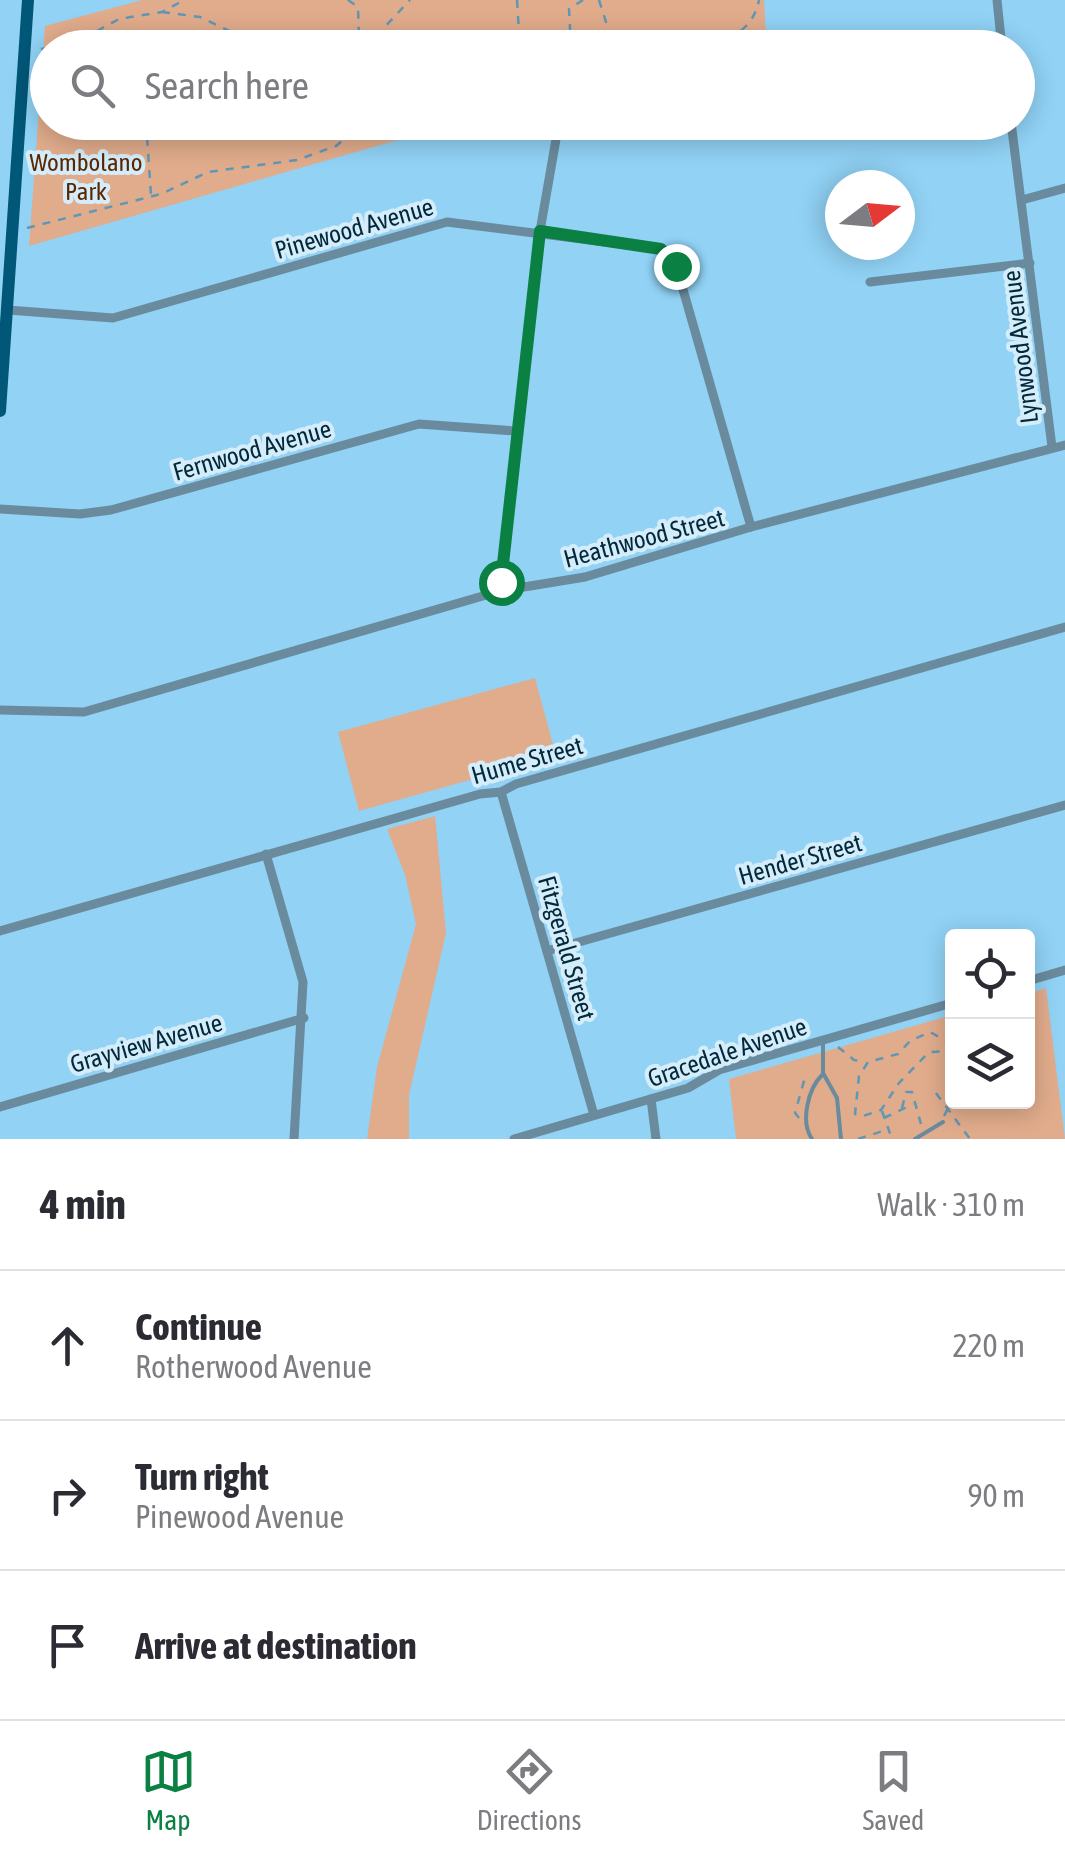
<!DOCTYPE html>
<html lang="en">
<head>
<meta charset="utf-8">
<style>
  :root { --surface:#fff; --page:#f2f2f3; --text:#2b2b33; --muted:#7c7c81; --line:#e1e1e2; --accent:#0b8043 }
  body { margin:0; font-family:"Asap Condensed",sans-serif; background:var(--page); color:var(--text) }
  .controls { position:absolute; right:30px; bottom:30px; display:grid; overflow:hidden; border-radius:10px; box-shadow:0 5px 25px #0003 }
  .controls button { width:90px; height:90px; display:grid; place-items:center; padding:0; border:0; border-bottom:2px solid var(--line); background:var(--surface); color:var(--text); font:50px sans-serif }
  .compass { position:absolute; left:825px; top:170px; width:90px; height:90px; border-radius:50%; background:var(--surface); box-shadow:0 5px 25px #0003; rotate:74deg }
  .stop { position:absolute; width:30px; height:30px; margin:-22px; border:8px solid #0b8043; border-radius:50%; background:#fff }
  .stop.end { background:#0b8043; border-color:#fff; box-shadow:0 2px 10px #0008 }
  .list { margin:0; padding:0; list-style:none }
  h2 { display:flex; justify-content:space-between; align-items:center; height:130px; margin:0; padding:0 40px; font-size:42px }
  h2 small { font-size:32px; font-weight:400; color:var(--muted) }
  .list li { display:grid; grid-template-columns:65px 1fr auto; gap:30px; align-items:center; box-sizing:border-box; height:150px; padding:0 40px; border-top:2px solid var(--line) }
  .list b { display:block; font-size:38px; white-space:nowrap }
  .list p { margin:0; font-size:32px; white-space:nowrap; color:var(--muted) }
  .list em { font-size:32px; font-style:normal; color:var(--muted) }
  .icon { flex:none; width:55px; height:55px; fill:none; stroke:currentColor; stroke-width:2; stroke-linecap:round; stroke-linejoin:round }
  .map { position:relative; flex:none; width:1065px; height:1139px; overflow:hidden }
  .search { position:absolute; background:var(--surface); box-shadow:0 5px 25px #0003; left:30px; right:30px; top:30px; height:110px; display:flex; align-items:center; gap:25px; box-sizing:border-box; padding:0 35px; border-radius:55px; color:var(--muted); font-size:38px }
  .sheet { height:580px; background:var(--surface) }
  nav { display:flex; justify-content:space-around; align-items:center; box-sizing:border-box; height:140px; border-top:2px solid var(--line); background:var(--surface); font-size:28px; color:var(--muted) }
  nav a { display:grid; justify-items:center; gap:5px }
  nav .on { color:var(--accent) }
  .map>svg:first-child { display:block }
  .green { fill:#e1ac8c }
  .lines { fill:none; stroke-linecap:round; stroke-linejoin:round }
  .path { stroke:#6097b4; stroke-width:2.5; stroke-dasharray:8 8; stroke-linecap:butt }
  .service { stroke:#6a8b9d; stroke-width:4 }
  .minor { stroke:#6a8b9d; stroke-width:9 }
  .primary { stroke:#005777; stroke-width:12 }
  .route { stroke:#0b8043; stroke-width:12 }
  .labels { text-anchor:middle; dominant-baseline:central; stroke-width:8; stroke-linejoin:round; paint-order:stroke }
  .park-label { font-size:25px; fill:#5a2700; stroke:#d5edfa }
  .street-label { font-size:25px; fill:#022839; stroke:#d5edfa }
</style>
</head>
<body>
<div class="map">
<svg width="1065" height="1139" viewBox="0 0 1065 1139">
  <rect width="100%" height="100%" fill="#91d2f5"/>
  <g class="green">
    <polygon points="142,0 764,0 766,34 718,48 48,48 48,122 457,123 29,246 45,26"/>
    <polygon points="535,678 556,756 359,811 338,732"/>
    <polygon points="435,816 446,933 409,1095 409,1139 367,1139 377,1067 416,924 405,875 387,829"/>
    <polygon points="1046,988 1065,1139 736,1139 729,1079 952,1015 952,1102 1028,1102 1028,994"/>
  </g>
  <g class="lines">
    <g class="path">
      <polyline points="348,0 358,7 359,36"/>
      <polyline points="517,0 520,48"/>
      <polyline points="599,0 614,47"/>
      <polyline points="162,12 200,17 265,48"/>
      <polyline points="97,31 119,19 162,12 184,0"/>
      <polyline points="52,48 97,31 103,48"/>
      <polyline points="365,48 410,0"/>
      <polyline points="411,48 419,48"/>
      <polyline points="571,48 569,9 583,0"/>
      <path d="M697,48c28,-5 56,-16 62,-48"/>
      <polyline points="41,49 48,48"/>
      <polyline points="146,122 151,195"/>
      <polyline points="359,122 364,133 374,138 411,122"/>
      <polyline points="27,228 161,194 208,172 297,160 336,146 360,126"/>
      <polyline points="952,1044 930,1032 910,1041 898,1054 868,1062 859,1076 855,1114 863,1116 881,1110 899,1083 929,1052 952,1051"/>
      <polyline points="838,1047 854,1060 865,1062"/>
      <polyline points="936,1093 970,1139"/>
      <polyline points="902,1108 906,1092 912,1092 921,1124"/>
      <polyline points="882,1111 892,1139"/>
      <polyline points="944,1116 952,1101"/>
      <polyline points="799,1118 795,1113 806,1074"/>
      <polyline points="884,1118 913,1104"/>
      <polyline points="858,1139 889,1129"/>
    </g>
    <g class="service">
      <polyline points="823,1043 823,1073 837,1098 841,1139"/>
      <path d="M812,1139c-12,-17 -4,-50 10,-64"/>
      <polyline points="915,1139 943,1122"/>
    </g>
    <g class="minor">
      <polyline points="997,0 1002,48"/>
      <polyline points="1011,122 1052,447"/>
      <polyline points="1022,200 1065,188"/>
      <polyline points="870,282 1030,263"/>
      <polyline points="8,310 113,318 447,222 661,249 676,265 751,527"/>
      <polyline points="0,509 80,514 111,510 419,424 515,431"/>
      <polyline points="500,591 540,231 559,122"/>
      <polyline points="0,710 84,712 500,591 585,577 751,527 1065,445"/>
      <polyline points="501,792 594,1115"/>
      <polyline points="266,854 303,982 294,1139"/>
      <polyline points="0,931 480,794 501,792 516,784 1065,627"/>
      <polyline points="547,951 1065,805"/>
      <polyline points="1028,981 1065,970"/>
      <polyline points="651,1099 656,1139"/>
      <polyline points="0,1107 304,1018"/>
      <polyline points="514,1139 688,1088 719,1070 952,1003"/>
    </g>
    <polyline class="primary" points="0,411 28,0"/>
  </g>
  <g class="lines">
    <polyline class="route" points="501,582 540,231 661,249 676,266"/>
  </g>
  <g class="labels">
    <g class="park-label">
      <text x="86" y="162">Wombolano<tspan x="86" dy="29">Park</tspan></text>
    </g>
    <g class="street-label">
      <text transform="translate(354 228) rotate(-16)">Pinewood Avenue</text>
      <text transform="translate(1020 347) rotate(-97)">Lynwood Avenue</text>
      <text transform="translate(252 450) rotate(-16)">Fernwood Avenue</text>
      <text transform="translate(644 538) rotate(-15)">Heathwood Street</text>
      <text transform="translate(527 760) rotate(-16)">Hume Street</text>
      <text transform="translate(800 859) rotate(-16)">Hender Street</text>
      <text transform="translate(567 948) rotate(74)">Fitzgerald Street</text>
      <text transform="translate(146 1043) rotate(-16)">Grayview Avenue</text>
      <text transform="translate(727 1052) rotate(-19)">Gracedale Avenue</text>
    </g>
  </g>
</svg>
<div class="controls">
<button><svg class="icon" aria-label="locate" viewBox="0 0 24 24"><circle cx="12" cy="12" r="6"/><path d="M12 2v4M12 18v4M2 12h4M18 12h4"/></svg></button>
<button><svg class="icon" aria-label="layers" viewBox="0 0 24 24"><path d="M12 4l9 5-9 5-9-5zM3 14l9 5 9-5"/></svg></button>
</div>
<svg class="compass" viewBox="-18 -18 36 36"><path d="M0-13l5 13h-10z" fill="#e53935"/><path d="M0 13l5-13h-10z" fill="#7c7c81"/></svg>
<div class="stop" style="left:501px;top:582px"></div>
<div class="stop end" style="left:676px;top:266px"></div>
<div class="search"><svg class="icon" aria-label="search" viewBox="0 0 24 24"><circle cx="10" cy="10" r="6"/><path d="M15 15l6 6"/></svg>Search here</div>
</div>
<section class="sheet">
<h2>4 min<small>Walk · 310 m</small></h2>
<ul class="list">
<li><svg class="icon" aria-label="ahead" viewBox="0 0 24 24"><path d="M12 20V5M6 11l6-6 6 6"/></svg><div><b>Continue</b><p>Rotherwood Avenue</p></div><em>220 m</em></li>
<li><svg class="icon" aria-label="right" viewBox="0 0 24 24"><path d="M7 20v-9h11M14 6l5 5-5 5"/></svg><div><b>Turn right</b><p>Pinewood Avenue</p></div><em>90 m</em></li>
<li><svg class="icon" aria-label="arrive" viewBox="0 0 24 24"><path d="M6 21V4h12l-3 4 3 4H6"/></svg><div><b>Arrive at destination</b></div></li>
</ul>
</section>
<nav>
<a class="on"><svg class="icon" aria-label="map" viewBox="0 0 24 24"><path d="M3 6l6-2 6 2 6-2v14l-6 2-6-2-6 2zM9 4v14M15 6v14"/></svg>Map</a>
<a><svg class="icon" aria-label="directions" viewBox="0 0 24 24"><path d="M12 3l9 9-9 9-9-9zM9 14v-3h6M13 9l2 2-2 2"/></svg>Directions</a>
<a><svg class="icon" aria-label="saved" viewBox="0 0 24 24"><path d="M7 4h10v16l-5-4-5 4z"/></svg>Saved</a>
</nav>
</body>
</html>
